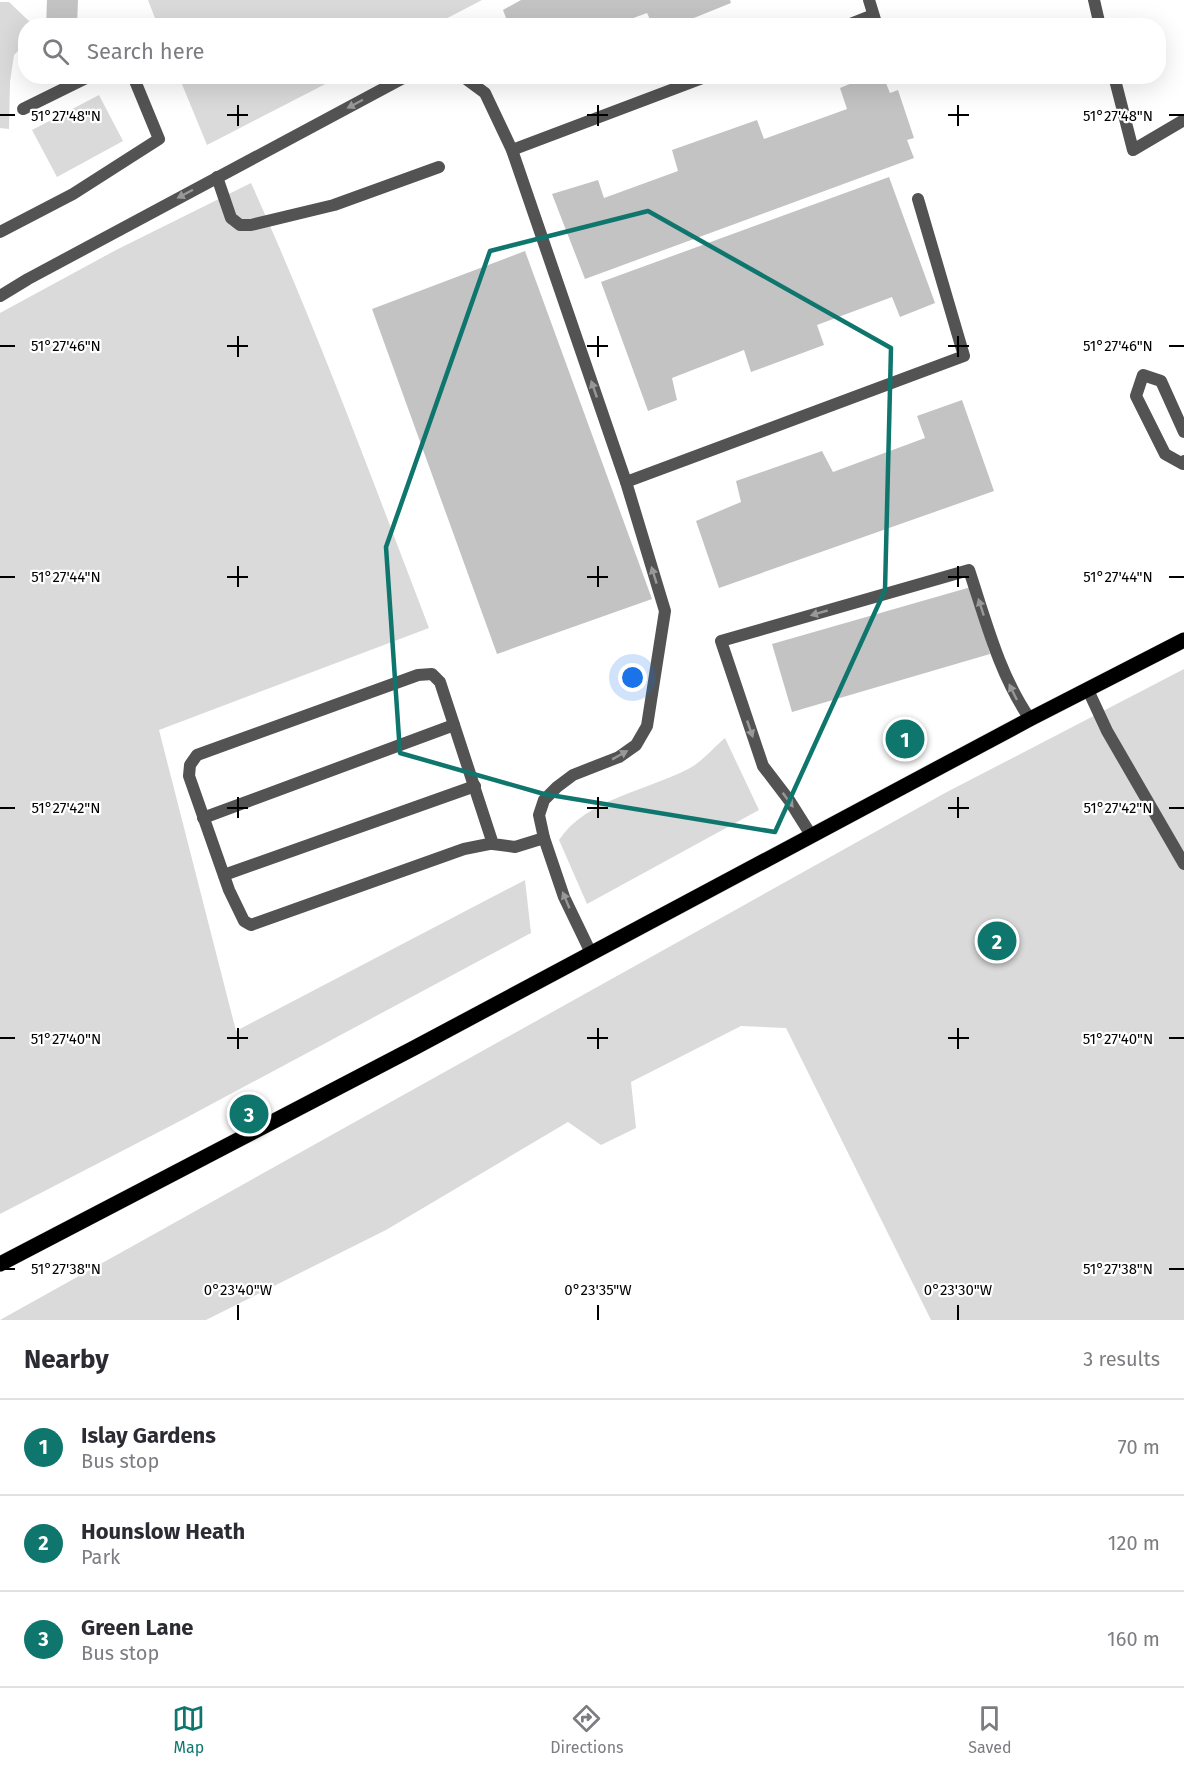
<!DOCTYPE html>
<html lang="en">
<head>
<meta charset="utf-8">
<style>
  :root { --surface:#fff; --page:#f2f2f3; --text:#2b2b33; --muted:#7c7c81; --line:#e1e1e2; --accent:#0f766e }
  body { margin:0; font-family:"Fira Sans",sans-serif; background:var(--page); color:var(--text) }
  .you { position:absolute; left:633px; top:678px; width:21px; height:21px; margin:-15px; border:4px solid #fff; border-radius:50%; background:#1a73e8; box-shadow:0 0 0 9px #1a73e833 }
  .badge { display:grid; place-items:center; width:39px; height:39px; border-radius:50%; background:var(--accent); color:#fff; font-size:20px; font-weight:700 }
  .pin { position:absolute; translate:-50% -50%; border:3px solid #fff; box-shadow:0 2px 6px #0006 }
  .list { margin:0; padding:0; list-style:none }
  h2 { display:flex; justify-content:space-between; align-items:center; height:78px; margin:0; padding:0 24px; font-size:26px }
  h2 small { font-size:20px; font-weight:400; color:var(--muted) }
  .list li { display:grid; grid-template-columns:39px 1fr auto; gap:18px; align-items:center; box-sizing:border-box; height:96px; padding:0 24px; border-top:2px solid var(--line) }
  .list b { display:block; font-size:22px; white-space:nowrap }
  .list p { margin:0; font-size:20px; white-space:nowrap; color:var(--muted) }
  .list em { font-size:20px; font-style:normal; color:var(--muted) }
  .icon { flex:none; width:33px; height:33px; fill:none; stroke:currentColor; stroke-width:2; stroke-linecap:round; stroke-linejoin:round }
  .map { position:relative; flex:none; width:1184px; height:1320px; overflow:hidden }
  .search { position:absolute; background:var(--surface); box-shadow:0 6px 24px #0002; left:18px; right:18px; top:18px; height:66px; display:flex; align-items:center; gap:15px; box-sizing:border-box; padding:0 21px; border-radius:24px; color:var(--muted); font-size:22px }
  .sheet { height:366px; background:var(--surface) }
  nav { display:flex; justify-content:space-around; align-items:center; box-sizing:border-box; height:84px; border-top:2px solid var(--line); background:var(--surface); font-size:16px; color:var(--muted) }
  nav a { display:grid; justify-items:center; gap:3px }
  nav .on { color:var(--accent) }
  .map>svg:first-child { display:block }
  .green { fill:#dadada }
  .building { fill:#c3c3c3 }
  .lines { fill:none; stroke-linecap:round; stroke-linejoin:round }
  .primary-casing { stroke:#dbdbdb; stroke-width:16 }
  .service { stroke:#535353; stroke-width:12 }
  .minor { stroke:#535353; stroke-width:12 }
  .primary { stroke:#000; stroke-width:15 }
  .oneway { fill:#989898 }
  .marked { fill:none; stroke:#0f766e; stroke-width:4.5; stroke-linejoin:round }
  .ticks { fill:none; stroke:#000; stroke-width:2 }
  .ticks-label { font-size:15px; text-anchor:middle; fill:#000; stroke:#fff; stroke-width:4.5; stroke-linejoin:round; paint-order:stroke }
</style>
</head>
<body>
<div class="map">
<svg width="1184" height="1320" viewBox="0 0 1184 1320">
  <rect width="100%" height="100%" fill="#fff"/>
  <g class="green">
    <polygon points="148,0 482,0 434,25 158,26"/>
    <polygon points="0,2 9,2 31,23 31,25 26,26 25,44 14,55 10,82 9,129 0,128"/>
    <polygon points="179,77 339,77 207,145"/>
    <polygon points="99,95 123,141 57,177 32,130"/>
    <path d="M251,183c66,146 121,296 178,445l-270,102 77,301 289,-151 6,53 -349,187 -182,94v-901l116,-63z"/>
    <polygon points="1184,669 1184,1320 931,1320 786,1028 741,1026 631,1082 636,1128 601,1145 568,1122 386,1230 206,1320 0,1320 945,793"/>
    <path d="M725,738l34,72 -172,94 -28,-64c27,-41 90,-50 131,-72 13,-7 24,-21 35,-30z"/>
  </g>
  <g class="building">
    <polygon points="47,0 78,0 77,26 46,26"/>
    <polygon points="521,0 730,0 731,3 674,26 653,26 647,13 612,26 509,26 503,10"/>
    <polygon points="869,76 883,76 890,93 898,90 914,138 907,140 914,158 585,279 552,194 598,180 604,198 678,171 672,150 757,120 764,139 847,109 840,88"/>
    <polygon points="889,177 935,303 900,317 892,297 817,325 824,345 751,372 744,350 672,378 677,400 648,411 601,282"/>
    <polygon points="525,251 652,599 497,654 372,309"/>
    <polygon points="962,400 994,491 719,588 696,521 741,502 736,481 822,451 833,472 925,438 917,416"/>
    <polygon points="971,587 990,654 792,712 772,644"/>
  </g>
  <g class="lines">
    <defs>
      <polyline id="primary" points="0,1264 414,1048 1030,719 1184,640"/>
    </defs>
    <use href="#primary" class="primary-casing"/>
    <g class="service">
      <polyline points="869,0 877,26"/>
      <polyline points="845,26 873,15"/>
      <polyline points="462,76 485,93 512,150 626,482 665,611 647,726 636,745 619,757 573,775 557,787 544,800 539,815 544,838 564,897 591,953"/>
      <polyline points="23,109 90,76"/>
      <polyline points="512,150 708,76"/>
      <polyline points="217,177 231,218 240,225 251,225 334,205 439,167"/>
      <polyline points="0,232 73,194 159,139 133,76"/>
      <polyline points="0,296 28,279 407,76"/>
      <polyline points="626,482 964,356 918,199"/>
      <polyline points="1088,690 1107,731 1184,864"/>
      <polyline points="203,818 454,725"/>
      <path d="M811,835l-22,-35 -26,-34 -42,-125 248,-71c17,51 30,104 61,149"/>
      <polyline points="493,844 440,682 432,674 418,675 197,755 190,765 189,776 229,890 244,921 251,925 464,849 489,844 493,844 515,847 544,838"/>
      <polyline points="224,875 475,786"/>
    </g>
    <g class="minor">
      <polyline points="1094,0 1100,26"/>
      <polyline points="1114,76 1133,150 1184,120"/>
      <polyline points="1184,432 1161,381 1143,375 1136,396 1165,454 1183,464 1184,461"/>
    </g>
    <use href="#primary" class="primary"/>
  </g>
  <defs><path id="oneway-solid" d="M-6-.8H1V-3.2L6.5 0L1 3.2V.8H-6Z" transform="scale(1.5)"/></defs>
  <g class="oneway">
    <use href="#oneway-solid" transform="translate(355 104) rotate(152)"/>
    <use href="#oneway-solid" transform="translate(185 194) rotate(152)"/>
    <use href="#oneway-solid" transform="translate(594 389) rotate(-109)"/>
    <use href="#oneway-solid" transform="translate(654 575) rotate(-107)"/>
    <use href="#oneway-solid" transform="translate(981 607) rotate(-108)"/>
    <use href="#oneway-solid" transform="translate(819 613) rotate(164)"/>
    <use href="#oneway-solid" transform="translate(1013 692) rotate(-116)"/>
    <use href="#oneway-solid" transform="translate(750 729) rotate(71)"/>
    <use href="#oneway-solid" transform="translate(620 755) rotate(-29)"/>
    <use href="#oneway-solid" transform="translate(788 800) rotate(54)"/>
    <use href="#oneway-solid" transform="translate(566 900) rotate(-113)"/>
  </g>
  <path class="marked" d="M648,211l243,137 -6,242 -110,242 -231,-38 -144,-41 -14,-206 104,-296z"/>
  <path class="ticks" d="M238,105v21M598,105v21M958,105v21M0,115h15M227,115h21M587,115h21M948,115h21M1169,115h15M238,336v21M598,336v21M958,336v21M0,346h15M227,346h21M587,346h21M948,346h21M1169,346h15M238,566v21M598,566v21M958,566v21M0,577h15M227,577h21M587,577h21M948,577h21M1169,577h15M238,797v21M598,797v21M958,797v21M0,808h15M227,808h21M587,808h21M948,808h21M1169,808h15M238,1028v21M598,1028v21M958,1028v21M0,1038h15M227,1038h21M587,1038h21M948,1038h21M1169,1038h15M0,1269h15M1169,1269h15M238,1305v15M598,1305v15M958,1305v15"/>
  <g class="ticks-label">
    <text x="66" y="121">51°27'48"N</text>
    <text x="1118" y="121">51°27'48"N</text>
    <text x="66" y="351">51°27'46"N</text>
    <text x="1118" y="351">51°27'46"N</text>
    <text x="66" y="582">51°27'44"N</text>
    <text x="1118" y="582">51°27'44"N</text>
    <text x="66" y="813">51°27'42"N</text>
    <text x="1118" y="813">51°27'42"N</text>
    <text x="66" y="1044">51°27'40"N</text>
    <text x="1118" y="1044">51°27'40"N</text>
    <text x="66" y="1274">51°27'38"N</text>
    <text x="1118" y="1274">51°27'38"N</text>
    <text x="238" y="1295">0°23'40"W</text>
    <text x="598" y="1295">0°23'35"W</text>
    <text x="958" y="1295">0°23'30"W</text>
  </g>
</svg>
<div class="you"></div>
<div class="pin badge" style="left:905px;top:739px">1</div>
<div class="pin badge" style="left:997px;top:941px">2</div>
<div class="pin badge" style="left:249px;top:1114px">3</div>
<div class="search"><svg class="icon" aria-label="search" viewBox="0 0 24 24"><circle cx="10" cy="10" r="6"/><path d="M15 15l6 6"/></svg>Search here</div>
</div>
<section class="sheet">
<h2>Nearby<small>3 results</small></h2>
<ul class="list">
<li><span class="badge">1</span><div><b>Islay Gardens</b><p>Bus stop</p></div><em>70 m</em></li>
<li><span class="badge">2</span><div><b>Hounslow Heath</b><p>Park</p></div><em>120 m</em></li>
<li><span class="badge">3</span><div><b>Green Lane</b><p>Bus stop</p></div><em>160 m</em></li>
</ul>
</section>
<nav>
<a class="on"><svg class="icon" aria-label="map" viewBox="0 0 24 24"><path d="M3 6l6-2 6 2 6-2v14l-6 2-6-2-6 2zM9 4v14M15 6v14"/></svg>Map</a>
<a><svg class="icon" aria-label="directions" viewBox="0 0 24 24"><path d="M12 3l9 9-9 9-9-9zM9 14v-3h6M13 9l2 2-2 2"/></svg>Directions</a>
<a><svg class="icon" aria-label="saved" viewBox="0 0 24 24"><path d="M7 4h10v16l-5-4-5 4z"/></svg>Saved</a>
</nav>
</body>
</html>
